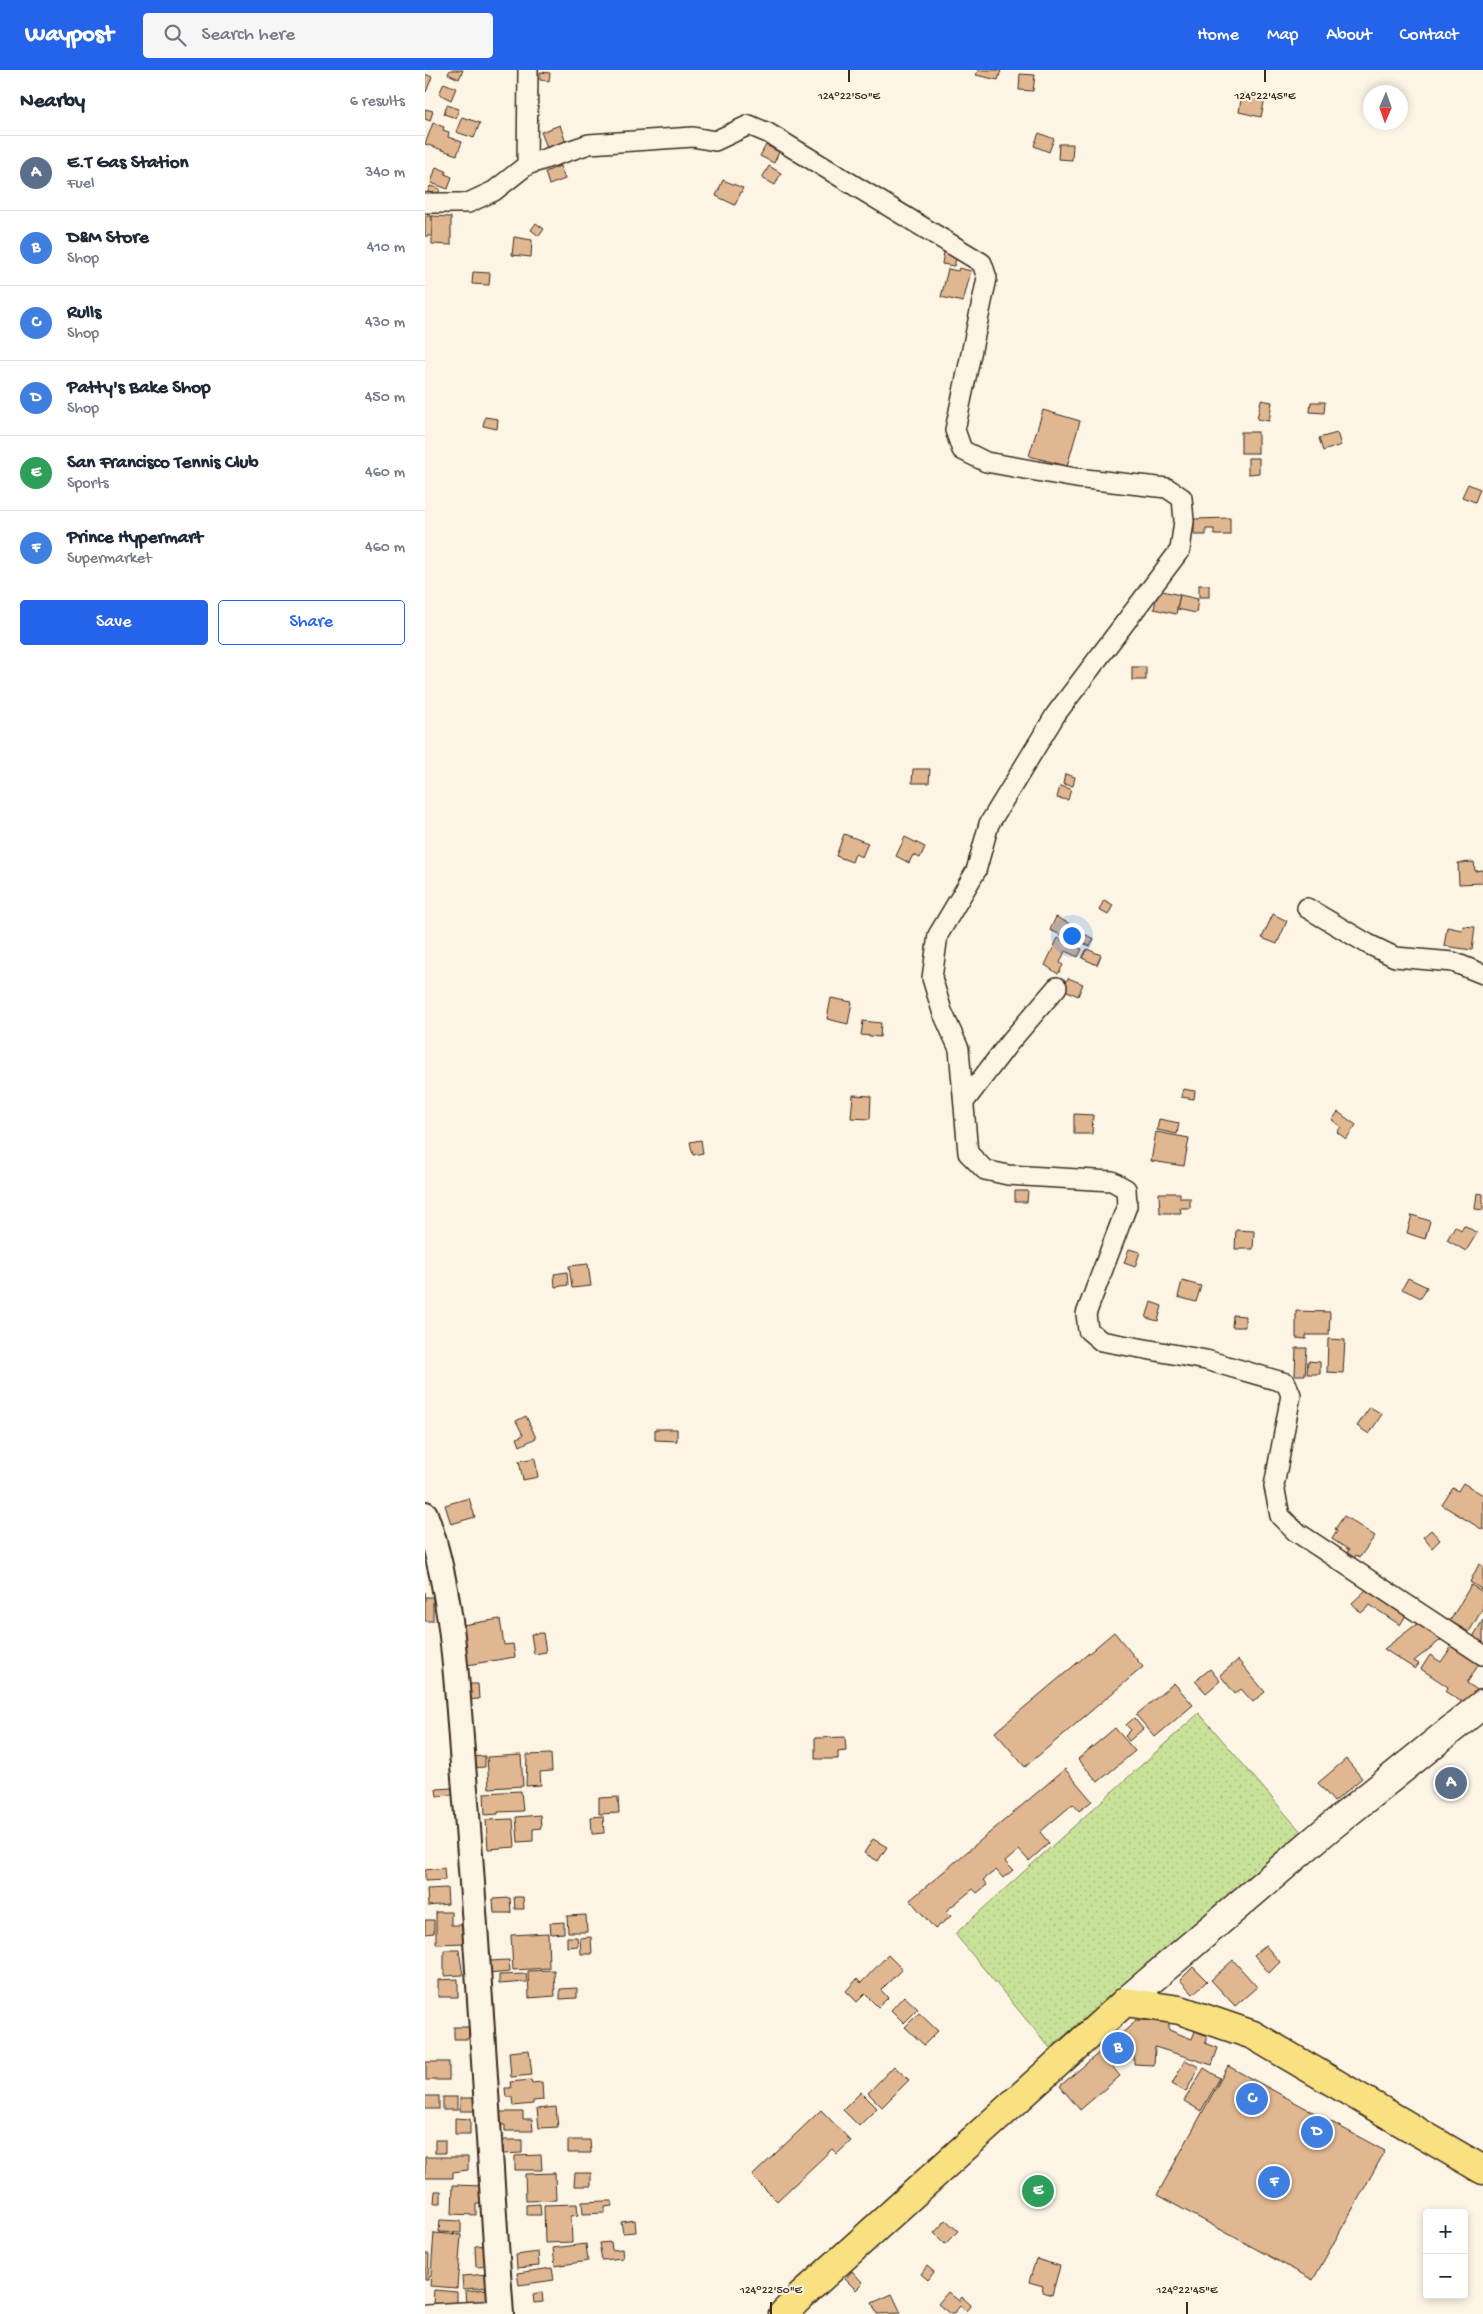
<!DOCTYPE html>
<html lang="en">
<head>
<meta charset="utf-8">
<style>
  :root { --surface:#fff; --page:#f6f6f7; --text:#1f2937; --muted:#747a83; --line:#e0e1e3; --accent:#2563eb }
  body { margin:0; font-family:"Gochi Hand",sans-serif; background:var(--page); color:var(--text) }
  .controls { position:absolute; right:15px; bottom:15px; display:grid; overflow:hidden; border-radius:5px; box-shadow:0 2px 8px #0003 }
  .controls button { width:45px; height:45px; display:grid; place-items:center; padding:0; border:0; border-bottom:1px solid var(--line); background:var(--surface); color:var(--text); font:25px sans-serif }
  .compass { position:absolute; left:938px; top:15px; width:45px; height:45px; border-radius:50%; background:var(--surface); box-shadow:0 2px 8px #0003; rotate:182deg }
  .you { position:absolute; left:646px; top:865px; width:18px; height:18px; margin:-12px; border:4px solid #fff; border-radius:50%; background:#1a73e8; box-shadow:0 0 0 8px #1a73e833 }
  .badge { display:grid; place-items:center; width:32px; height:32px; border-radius:50%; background:var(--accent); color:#fff; font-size:16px; font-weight:700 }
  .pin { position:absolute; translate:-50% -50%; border:2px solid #fff; box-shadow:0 1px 5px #0006 }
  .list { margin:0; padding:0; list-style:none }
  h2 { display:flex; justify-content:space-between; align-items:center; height:65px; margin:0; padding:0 20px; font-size:21px }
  h2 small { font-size:16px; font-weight:400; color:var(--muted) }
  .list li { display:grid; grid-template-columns:32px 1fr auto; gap:15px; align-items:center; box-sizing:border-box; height:75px; padding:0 20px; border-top:1px solid var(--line) }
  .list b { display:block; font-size:19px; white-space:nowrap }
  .list p { margin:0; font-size:16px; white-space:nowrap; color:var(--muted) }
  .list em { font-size:16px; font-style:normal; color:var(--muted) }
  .actions { display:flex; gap:10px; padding:15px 20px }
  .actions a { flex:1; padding:11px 0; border:1px solid var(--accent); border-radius:5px; text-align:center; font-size:18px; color:var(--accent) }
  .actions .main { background:var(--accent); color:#fff }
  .icon { flex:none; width:28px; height:28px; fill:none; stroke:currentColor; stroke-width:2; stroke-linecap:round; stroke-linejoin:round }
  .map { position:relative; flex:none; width:1058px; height:2244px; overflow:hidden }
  header { display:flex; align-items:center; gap:30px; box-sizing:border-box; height:70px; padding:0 25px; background:var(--accent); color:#fff }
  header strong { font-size:24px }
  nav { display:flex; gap:28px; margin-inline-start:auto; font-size:18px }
  .search { width:350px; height:45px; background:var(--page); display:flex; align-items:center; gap:12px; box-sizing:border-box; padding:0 18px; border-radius:5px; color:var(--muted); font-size:19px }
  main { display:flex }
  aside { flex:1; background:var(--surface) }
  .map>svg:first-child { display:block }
  .grass { fill:url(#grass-dots); stroke:#82865c }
  .building { fill:#e0b791; stroke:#3b2a1e }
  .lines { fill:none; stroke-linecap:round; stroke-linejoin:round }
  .minor-casing { stroke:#3b2a1e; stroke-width:22 }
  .tertiary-casing { stroke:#3b2a1e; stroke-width:28 }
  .secondary-casing { stroke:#3b2a1e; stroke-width:31 }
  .primary-casing { stroke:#3b2a1e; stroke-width:31 }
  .minor { stroke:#fcf5e5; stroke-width:19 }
  .tertiary { stroke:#fcf5e5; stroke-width:24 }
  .secondary { stroke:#fcf5e5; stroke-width:28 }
  .primary { stroke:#f9e181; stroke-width:28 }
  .ticks { fill:none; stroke:#3b2a1e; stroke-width:2 }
  .ticks-label { font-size:12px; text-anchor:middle; fill:#3b2a1e; stroke:#fcf5e5; stroke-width:4; stroke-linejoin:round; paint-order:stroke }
</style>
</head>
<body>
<header>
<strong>Waypost</strong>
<div class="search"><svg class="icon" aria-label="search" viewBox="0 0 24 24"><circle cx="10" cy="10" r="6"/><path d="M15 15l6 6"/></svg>Search here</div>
<nav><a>Home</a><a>Map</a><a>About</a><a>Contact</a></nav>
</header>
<main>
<aside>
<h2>Nearby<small>6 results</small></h2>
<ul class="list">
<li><span class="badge" style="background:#5c6f8a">A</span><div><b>E.T Gas Station</b><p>Fuel</p></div><em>340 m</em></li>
<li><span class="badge" style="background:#3f7fe0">B</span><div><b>D&amp;M Store</b><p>Shop</p></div><em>410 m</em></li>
<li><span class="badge" style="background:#3f7fe0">C</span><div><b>Rulls</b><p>Shop</p></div><em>430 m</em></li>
<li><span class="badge" style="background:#3f7fe0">D</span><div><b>Patty's Bake Shop</b><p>Shop</p></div><em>450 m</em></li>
<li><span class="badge" style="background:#2e9e5b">E</span><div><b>San Francisco Tennis Club</b><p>Sports</p></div><em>460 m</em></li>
<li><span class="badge" style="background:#3f7fe0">F</span><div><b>Prince Hypermart</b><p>Supermarket</p></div><em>460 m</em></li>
</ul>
<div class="actions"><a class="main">Save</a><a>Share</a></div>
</aside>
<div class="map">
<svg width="1058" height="2244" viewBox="0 0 1058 2244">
  <defs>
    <pattern id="grass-dots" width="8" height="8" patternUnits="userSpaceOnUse" patternTransform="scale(1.25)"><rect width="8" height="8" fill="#c9e299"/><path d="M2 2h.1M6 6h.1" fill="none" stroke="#aec283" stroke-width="1.8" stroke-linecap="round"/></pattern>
  </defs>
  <rect width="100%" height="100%" fill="#fcf5e5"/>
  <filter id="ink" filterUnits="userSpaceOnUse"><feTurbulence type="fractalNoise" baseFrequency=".02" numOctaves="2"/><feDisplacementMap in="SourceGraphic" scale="10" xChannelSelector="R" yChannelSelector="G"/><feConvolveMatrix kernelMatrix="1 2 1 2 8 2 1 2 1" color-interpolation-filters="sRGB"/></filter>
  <g filter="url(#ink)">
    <polygon class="grass" points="774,1643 877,1763 625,1978 530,1864"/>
    <g class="building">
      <polygon points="25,0 38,0 34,9 23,4"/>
      <polygon points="553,0 576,0 573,10 551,5"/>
      <polygon points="115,2 125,3 124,11 115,10"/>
      <polygon points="0,4 7,7 1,22 0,21"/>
      <polygon points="595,4 610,5 608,21 594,20"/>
      <polygon points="19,13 31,18 26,30 14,24"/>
      <polygon points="817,23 840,28 836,47 814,42"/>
      <polygon points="22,35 34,39 31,48 19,44"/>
      <polygon points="0,39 8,41 5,51 0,49"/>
      <polygon points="37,47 55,53 49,68 31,62"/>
      <polygon points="8,53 19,57 18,60 24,62 23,67 37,72 32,85 0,74"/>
      <polygon points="135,55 141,73 123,80 116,62"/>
      <polygon points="614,63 629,69 624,82 609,76"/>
      <polygon points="634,74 648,74 647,90 633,89"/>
      <polygon points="341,75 354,82 349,93 335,86"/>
      <polygon points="135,96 140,109 124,115 120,102"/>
      <polygon points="344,96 356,103 350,115 337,108"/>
      <polygon points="11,97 21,101 20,104 27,107 23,119 6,113"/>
      <polygon points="298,110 318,118 310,135 291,126"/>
      <polygon points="5,116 15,119 11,130 1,127"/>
      <rect x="0" y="146" width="7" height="20"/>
      <polygon points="7,146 26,147 26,175 7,174"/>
      <polygon points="111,153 119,159 114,166 106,160"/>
      <polygon points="89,167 107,170 106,187 87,185"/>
      <polygon points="519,182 532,186 529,196 517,194"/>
      <polygon points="534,198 546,201 538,232 516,227 523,199 533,201"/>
      <polygon points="48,202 65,203 64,215 47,214"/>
      <polygon points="836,330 847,332 844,351 832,349"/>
      <polygon points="886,332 900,332 899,343 885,342"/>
      <polygon points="618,340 655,351 642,396 604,386"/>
      <polygon points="60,347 73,349 72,359 58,356"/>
      <rect x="816" y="362" width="17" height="21"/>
      <polygon points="912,363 916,375 898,381 894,368"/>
      <polygon points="823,388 834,388 834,403 823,404"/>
      <polygon points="1043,414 1055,419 1050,432 1037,427"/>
      <polygon points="805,448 805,465 789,465 789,459 781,459 781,465 769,465 769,449"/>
      <rect x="774" y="515" width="10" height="12"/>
      <polygon points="733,520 755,525 751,544 729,539"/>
      <polygon points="755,525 773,529 771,543 752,539"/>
      <rect x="707" y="597" width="14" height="13"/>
      <polygon points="488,699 505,699 504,713 487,713"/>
      <polygon points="640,704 650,707 648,716 638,714"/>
      <polygon points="635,716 646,719 643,730 632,728"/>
      <polygon points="419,764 443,773 437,787 430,784 427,792 411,786"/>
      <polygon points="480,767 500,777 495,788 488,785 484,793 471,786"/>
      <polygon points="1049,792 1050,801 1058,800 1058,813 1034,814 1033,793"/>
      <polygon points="679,830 688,835 683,845 674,840"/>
      <polygon points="848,844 862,851 852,874 837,868"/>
      <polygon points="631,847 655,859 649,871 625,860"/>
      <polygon points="1038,856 1050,857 1047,880 1019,876 1022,857 1037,860"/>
      <polygon points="657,863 669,869 665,876 653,871"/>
      <polygon points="633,868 657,879 653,887 640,881 635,893 638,895 633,904 620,895"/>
      <polygon points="662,879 676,885 672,895 657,888"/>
      <polygon points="643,908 658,914 653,926 638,919"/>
      <polygon points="406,928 427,932 423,954 402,949"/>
      <polygon points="438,951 456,953 455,967 436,965"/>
      <polygon points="758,1019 770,1021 769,1029 756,1027"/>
      <polygon points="428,1025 446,1026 445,1049 426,1048"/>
      <polygon points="913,1042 931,1055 921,1069 912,1062 916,1057 907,1050"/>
      <polygon points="649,1044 668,1045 667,1064 649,1064"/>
      <polygon points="734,1049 754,1053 752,1064 732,1060"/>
      <polygon points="731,1062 764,1068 759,1096 726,1091"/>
      <polygon points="276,1070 278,1083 268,1085 265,1072"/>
      <polygon points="590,1121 603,1121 602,1132 590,1132"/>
      <polygon points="734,1123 755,1123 755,1128 765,1128 765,1138 755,1138 756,1143 735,1143"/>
      <polygon points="1052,1123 1058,1124 1058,1140 1050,1139"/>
      <polygon points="987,1145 1005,1151 1000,1169 982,1163"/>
      <polygon points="1039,1155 1052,1163 1041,1181 1022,1170 1030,1156 1036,1160"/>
      <polygon points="811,1160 829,1161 828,1179 810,1179"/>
      <polygon points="704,1179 715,1182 710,1197 699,1193"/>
      <polygon points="163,1194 166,1216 147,1218 144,1196"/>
      <polygon points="142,1202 143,1215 130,1217 129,1204"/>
      <polygon points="983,1208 1002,1217 996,1228 977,1219"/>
      <polygon points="757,1211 776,1216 771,1232 753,1227"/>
      <polygon points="726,1232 737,1236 733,1251 721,1248"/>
      <polygon points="871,1241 905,1242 904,1265 881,1265 881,1269 871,1268"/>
      <polygon points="808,1245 820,1246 820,1257 807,1257"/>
      <polygon points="903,1269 920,1270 918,1303 902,1302"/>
      <polygon points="871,1278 882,1278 880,1305 870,1305"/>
      <polygon points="883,1291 895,1292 895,1304 882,1304"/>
      <polygon points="945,1337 957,1344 944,1364 932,1356"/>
      <polygon points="101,1346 111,1368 95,1376 92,1368 98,1365 91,1351"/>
      <polygon points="230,1359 252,1359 252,1371 230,1370"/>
      <polygon points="110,1388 113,1407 98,1410 94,1391"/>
      <polygon points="1038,1413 1058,1425 1058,1460 1017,1435 1028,1418 1033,1421"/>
      <polygon points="44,1428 50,1447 26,1454 20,1435"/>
      <polygon points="919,1446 950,1466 935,1487 931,1485 929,1489 921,1484 924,1480 907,1469 912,1461 910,1459"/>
      <polygon points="1006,1460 1015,1470 1007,1478 998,1467"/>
      <polygon points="1054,1494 1058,1496 1058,1520 1045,1512"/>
      <polygon points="1046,1515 1058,1522 1058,1538 1044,1562 1025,1551"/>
      <polygon points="942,1519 981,1545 975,1555 945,1535 936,1543 927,1533"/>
      <polygon points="0,1522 0,1527 8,1527 8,1551 0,1551"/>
      <polygon points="75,1549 79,1575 88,1574 90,1587 42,1595 31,1556"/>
      <polygon points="1058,1550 1058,1574 1048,1567"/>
      <polygon points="993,1553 1017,1569 989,1591 994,1594 990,1599 959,1579"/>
      <polygon points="689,1562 718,1597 600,1697 570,1662"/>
      <polygon points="118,1563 121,1582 109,1584 106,1564"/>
      <polygon points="1027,1576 1054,1594 1042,1613 1057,1623 1040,1634 1021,1622 1023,1617 996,1599 1005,1585 1016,1592"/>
      <polygon points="813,1590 840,1622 828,1632 816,1619 810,1624 795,1605"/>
      <polygon points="785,1599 795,1611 781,1623 770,1611"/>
      <polygon points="749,1613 768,1635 730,1667 711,1645"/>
      <polygon points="37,1614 53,1614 54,1629 38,1630"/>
      <polygon points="709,1648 718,1659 704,1671 700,1666 706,1660 701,1655"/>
      <polygon points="690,1658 710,1681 673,1712 653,1689"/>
      <polygon points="420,1667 421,1681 413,1682 413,1689 390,1689 390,1668"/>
      <polygon points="126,1684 127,1701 115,1702 116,1715 101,1716 102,1685"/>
      <polygon points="96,1685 98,1716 64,1718 62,1687"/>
      <polygon points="60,1686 60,1697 45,1698 44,1687"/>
      <polygon points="921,1689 937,1708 909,1732 893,1713"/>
      <polygon points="640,1699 667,1731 654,1741 648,1734 615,1762 624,1773 604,1791 594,1780 580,1792 588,1800 578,1808 571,1800 558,1810 562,1815 552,1823 548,1819 521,1841 526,1846 510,1859 485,1830"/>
      <polygon points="1032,1704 1037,1710 1023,1723 1017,1716"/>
      <polygon points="27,1718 27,1725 12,1726 11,1719"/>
      <polygon points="96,1721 98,1741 73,1742 73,1744 60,1745 59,1723"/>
      <polygon points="193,1727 194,1743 174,1744 174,1728"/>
      <polygon points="115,1745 116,1758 108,1759 108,1771 93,1772 91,1747"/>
      <polygon points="178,1746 179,1763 167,1764 166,1747"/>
      <polygon points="88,1749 90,1777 63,1779 61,1750"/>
      <polygon points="448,1769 462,1777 453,1791 439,1783"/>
      <polygon points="19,1798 20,1810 0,1811 0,1800"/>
      <polygon points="22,1818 23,1834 3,1836 2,1819"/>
      <polygon points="89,1827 98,1827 99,1839 90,1839"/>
      <polygon points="85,1828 86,1843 69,1843 68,1829"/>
      <polygon points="11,1842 26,1842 26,1855 40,1855 40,1873 11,1874"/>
      <polygon points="161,1845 162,1862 143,1862 142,1846"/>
      <polygon points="0,1850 9,1850 9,1863 0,1864"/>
      <polygon points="139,1852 139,1863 126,1864 125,1853"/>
      <polygon points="123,1863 124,1898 88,1900 86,1865"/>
      <polygon points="142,1867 152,1867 153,1876 142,1877"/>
      <polygon points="166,1867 167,1884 156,1884 155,1868"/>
      <polygon points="840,1875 855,1892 844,1903 829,1885"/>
      <polygon points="19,1880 34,1880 38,1905 19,1906"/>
      <polygon points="463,1885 477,1899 456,1920 463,1928 453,1937 440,1924 432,1932 421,1921 432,1909 436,1913"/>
      <polygon points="84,1890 85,1902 63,1904 63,1891"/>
      <polygon points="808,1890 832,1917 810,1936 786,1910"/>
      <polygon points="768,1897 782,1911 768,1924 755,1910"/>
      <polygon points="129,1900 130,1926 104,1928 103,1901"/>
      <polygon points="101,1904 102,1912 74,1914 74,1905"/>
      <polygon points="33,1909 33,1927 13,1927 13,1910"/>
      <polygon points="152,1918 152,1928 135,1929 135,1919"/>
      <polygon points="479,1926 493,1939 479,1953 466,1940"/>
      <polygon points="494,1943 513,1961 499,1975 480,1957"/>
      <polygon points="710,1950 744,1951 744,1960 767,1969 770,1961 782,1966 780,1973 793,1978 787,1995 730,1977 729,1995 709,1994 709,1977 687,1996 695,2006 655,2040 635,2016 710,1952"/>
      <rect x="29" y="1957" width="15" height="12"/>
      <polygon points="104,1980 107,2005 86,2007 84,1982"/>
      <polygon points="760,1990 774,1997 761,2022 747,2014"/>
      <rect x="1" y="1992" width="23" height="18"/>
      <polygon points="469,1996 484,2010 457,2037 443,2023"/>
      <polygon points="803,1996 960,2081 888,2210 732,2125"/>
      <polygon points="779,1998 795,2008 776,2041 759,2031"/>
      <polygon points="106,2010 107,2013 117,2012 118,2030 108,2031 108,2034 88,2036 87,2027 81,2027 80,2018 86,2018 85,2012"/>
      <polygon points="436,2022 452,2038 434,2056 418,2040"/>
      <rect x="0" y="2026" width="14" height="13"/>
      <rect x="18" y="2027" width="14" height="13"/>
      <rect x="35" y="2028" width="20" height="13"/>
      <polygon points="131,2037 133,2057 114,2058 112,2039"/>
      <polygon points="396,2040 426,2071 412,2084 407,2079 352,2131 327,2106"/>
      <polygon points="75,2042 98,2042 98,2049 107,2049 108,2061 80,2061 80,2055 76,2055"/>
      <polygon points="30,2048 45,2049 45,2064 30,2064"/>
      <rect x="10" y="2070" width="10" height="13"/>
      <polygon points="78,2070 97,2070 97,2083 78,2084"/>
      <polygon points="143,2070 165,2070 166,2083 143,2083"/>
      <polygon points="116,2085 117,2100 90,2100 90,2086"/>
      <polygon points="0,2087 43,2087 43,2100 28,2102 28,2108 0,2108"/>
      <polygon points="130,2103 131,2130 101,2131 100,2104"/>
      <polygon points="150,2103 166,2103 166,2116 149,2116"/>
      <polygon points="28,2115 59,2116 58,2134 51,2134 51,2145 27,2144"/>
      <polygon points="10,2121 16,2121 16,2133 9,2133"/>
      <polygon points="180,2131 187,2131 187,2136 180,2137 180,2143 158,2144 157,2132"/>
      <polygon points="115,2134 116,2145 101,2145 101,2135"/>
      <polygon points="152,2134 153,2145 146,2146 147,2172 120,2173 119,2135"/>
      <polygon points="15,2150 36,2151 36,2163 14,2162"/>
      <polygon points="210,2150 211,2162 198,2163 196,2152"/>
      <polygon points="521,2150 533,2161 520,2174 509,2163"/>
      <polygon points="9,2163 36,2165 32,2218 5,2216"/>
      <polygon points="186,2172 187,2180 197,2179 198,2188 177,2190 174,2173"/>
      <polygon points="161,2174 163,2191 130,2196 128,2178"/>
      <polygon points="66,2175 67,2196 51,2197 50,2176"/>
      <polygon points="113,2182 114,2196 92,2198 91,2185"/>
      <polygon points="0,2184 4,2184 3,2210 0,2210"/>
      <polygon points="611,2189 635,2196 627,2225 617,2222 618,2216 604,2212"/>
      <polygon points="502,2196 509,2202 503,2210 496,2204"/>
      <polygon points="127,2198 129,2210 94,2215 92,2203"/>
      <polygon points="427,2201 438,2213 431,2220 420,2209"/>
      <polygon points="63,2204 65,2217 38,2219 37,2206"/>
      <polygon points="64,2219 65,2233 41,2235 40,2221"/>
      <polygon points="9,2220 32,2222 32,2236 8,2234"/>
      <polygon points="117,2222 118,2232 109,2233 108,2224"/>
      <polygon points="523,2222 534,2231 537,2227 546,2235 541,2241 535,2236 528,2244 525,2244 513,2234"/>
      <polygon points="467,2224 476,2243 452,2244 447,2233"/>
    </g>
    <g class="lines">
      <defs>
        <g id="minor">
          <polyline points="102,95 103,0"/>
          <polyline points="0,133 43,133 69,121 102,95 164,74 268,67 290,71 324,55 343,63 557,193 562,208 530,360 537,380 561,392 651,408 742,418 757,428 759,451 755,480 631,644 564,754 551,801 513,865 507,908 517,941 534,979 543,1083 560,1100 583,1105 687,1111 701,1119 702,1136 661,1244 663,1260 676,1271 781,1290 861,1313 866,1325 849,1416 855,1446 870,1461 1058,1585"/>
          <polyline points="882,838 943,874 970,887 1028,892 1058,904"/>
          <polyline points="539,1032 584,973 632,917"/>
          <polyline points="2,2244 76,2240"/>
        </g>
        <path id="tertiary" d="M0,1444c31,84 32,187 40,275 14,175 23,350 36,525"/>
        <polyline id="secondary" points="700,1932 899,1762 1058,1634"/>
        <polyline id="primary" points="358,2244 376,2226 700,1932 755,1940 828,1965 1058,2100"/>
      </defs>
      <use href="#minor" class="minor-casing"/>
      <use href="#tertiary" class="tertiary-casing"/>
      <use href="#secondary" class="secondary-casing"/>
      <use href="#primary" class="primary-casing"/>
      <use href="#minor" class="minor"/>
      <use href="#tertiary" class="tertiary"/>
      <use href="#secondary" class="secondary"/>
      <use href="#primary" class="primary"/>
    </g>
  </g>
  <path class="ticks" d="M424,12v-12M840,12v-12M346,2244v-12M762,2244v-12"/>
  <g class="ticks-label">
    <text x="424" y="29">124°22'50"E</text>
    <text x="840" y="29">124°22'45"E</text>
    <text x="346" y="2223">124°22'50"E</text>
    <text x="762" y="2223">124°22'45"E</text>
  </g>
</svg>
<div class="controls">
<button>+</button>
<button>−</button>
</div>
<svg class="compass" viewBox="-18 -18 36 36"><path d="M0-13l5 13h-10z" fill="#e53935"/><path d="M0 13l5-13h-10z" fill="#747a83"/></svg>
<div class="you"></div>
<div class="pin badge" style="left:1026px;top:1713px;background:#5c6f8a">A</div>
<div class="pin badge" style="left:693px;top:1978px;background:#3f7fe0">B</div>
<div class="pin badge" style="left:827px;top:2029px;background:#3f7fe0">C</div>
<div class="pin badge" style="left:892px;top:2062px;background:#3f7fe0">D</div>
<div class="pin badge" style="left:613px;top:2121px;background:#2e9e5b">E</div>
<div class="pin badge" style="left:849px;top:2112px;background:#3f7fe0">F</div>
</div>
</main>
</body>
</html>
